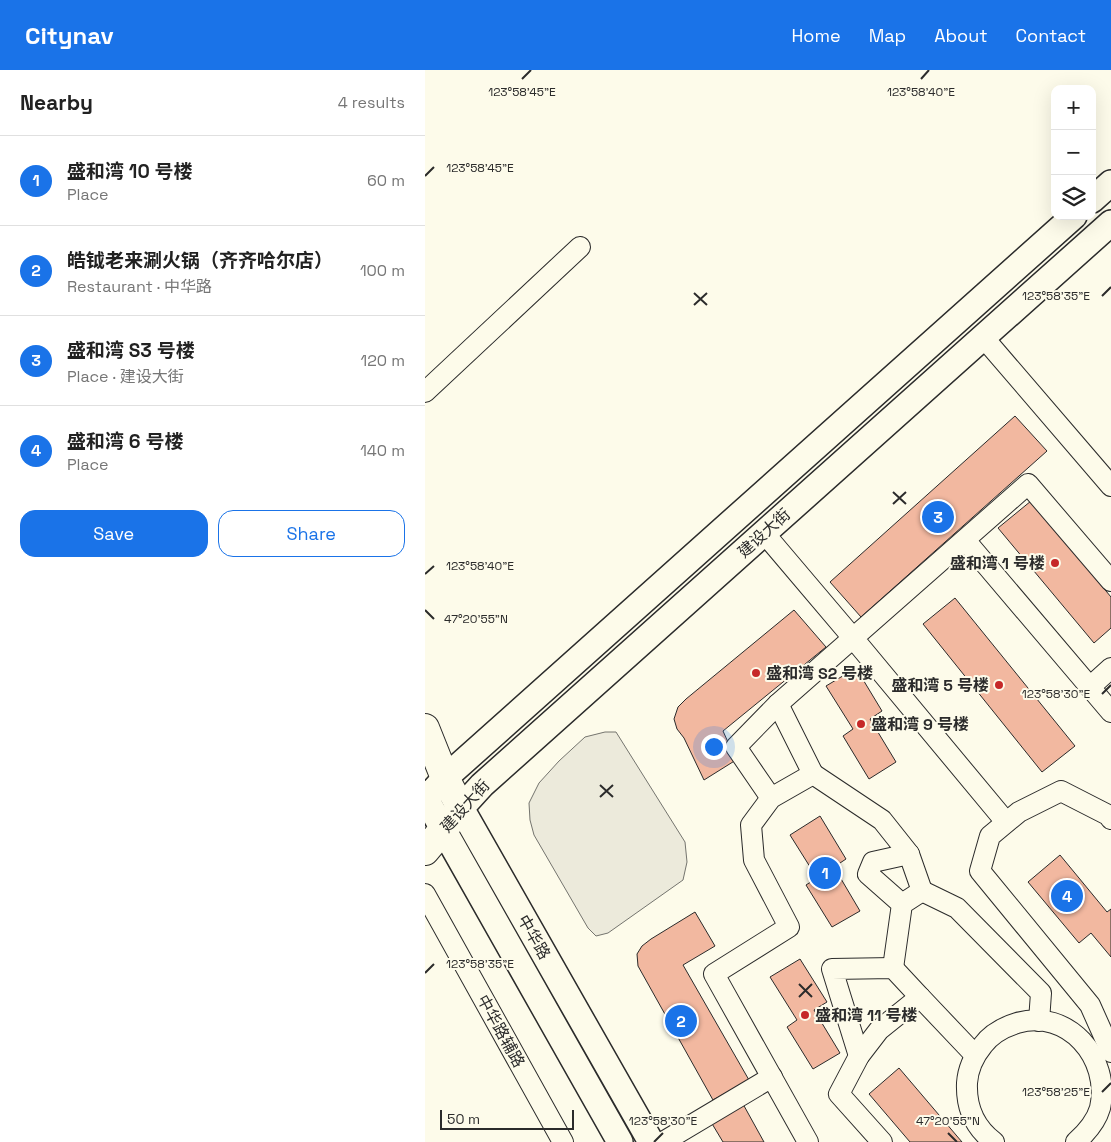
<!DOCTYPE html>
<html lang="en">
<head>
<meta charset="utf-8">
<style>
  :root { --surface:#fff; --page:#f2f2f2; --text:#222; --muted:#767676; --line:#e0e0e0; --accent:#1a73e8 }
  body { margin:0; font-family:"Space Grotesk","Noto Sans SC",sans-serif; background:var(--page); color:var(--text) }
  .controls { position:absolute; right:15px; top:15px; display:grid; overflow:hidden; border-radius:10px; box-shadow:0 5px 20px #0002 }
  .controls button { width:45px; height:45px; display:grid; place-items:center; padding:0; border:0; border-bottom:1px solid var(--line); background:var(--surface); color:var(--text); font:25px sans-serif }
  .scale { position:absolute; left:15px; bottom:12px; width:134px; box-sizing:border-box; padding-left:5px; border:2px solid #2b2b2b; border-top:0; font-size:14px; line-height:18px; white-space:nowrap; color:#2b2b2b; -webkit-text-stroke:4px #fdfbea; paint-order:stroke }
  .you { position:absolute; left:288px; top:676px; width:18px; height:18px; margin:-12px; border:4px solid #fff; border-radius:50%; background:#1a73e8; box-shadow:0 0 0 8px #1a73e833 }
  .badge { display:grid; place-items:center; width:32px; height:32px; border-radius:50%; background:var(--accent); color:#fff; font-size:16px; font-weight:700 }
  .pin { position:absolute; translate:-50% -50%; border:2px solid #fff; box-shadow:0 1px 5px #0006 }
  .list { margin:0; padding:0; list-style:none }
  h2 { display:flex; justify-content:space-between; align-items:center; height:65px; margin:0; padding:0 20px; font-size:21px }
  h2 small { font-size:16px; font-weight:400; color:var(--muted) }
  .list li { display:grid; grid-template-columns:32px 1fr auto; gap:15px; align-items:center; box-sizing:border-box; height:90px; padding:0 20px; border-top:1px solid var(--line) }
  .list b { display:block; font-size:19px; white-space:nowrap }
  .list p { margin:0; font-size:16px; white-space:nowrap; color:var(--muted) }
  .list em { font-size:16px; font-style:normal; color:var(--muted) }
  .actions { display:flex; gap:10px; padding:15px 20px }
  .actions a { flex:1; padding:11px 0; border:1px solid var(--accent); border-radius:15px; text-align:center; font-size:18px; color:var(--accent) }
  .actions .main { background:var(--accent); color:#fff }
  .icon { flex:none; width:28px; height:28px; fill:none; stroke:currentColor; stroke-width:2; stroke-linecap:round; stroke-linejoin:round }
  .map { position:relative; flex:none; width:686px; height:1072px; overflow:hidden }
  header { display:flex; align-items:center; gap:30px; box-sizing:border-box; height:70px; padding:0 25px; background:var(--accent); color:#fff }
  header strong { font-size:24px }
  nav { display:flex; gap:28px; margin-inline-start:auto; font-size:18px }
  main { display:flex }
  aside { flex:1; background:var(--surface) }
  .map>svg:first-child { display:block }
  .parking { fill:#eceadb; stroke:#74746e }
  .building { fill:#f2b8a0; stroke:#2b2b2b }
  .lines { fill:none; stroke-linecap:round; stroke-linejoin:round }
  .minor-casing { stroke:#2b2b2b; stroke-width:22 }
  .major-casing { stroke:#2b2b2b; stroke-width:28 }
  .highway-casing { stroke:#2b2b2b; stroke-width:30 }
  .minor { stroke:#fdfbea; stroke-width:20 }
  .major { stroke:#fdfbea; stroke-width:25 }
  .highway { stroke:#fdfbea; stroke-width:28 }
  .ticks { fill:none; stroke:#2b2b2b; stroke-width:2 }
  .poi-dot { fill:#c62828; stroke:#fdfbea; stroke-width:2 }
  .labels { text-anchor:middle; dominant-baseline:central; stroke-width:4; stroke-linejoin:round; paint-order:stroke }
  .street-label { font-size:16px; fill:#2b2b2b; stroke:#fdfbea }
  .poi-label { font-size:16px; font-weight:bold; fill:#2b2b2b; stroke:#fdfbea; text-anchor:start }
  .ticks-label { font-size:12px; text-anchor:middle; fill:#2b2b2b; stroke:#fdfbea; stroke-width:4; stroke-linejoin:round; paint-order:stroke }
</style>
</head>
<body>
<header>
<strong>Citynav</strong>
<nav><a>Home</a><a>Map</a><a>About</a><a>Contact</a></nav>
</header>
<main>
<aside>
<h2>Nearby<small>4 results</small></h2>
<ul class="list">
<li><span class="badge">1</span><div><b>盛和湾 10 号楼</b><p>Place</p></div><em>60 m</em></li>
<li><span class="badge">2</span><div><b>皓钺老来涮火锅（齐齐哈尔店）</b><p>Restaurant · 中华路</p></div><em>100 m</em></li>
<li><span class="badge">3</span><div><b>盛和湾 S3 号楼</b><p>Place · 建设大街</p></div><em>120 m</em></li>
<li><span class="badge">4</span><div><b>盛和湾 6 号楼</b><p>Place</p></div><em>140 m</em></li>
</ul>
<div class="actions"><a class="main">Save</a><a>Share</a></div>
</aside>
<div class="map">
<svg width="686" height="1072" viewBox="0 0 686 1072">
  <rect width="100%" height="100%" fill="#fdfbea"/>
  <polygon class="parking" points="180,662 191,662 260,772 262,792 258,810 183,863 171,866 163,858 109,765 105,750 104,733 114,713 134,691 160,667"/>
  <g class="building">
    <polygon points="590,346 622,381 436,547 405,512"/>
    <polygon points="606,431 686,527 686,558 669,573 573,458"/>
    <polygon points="530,528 650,676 617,702 498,554"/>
    <polygon points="369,540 401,577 298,661 311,690 279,710 259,668 252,659 249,649 253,637 261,629"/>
    <polygon points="431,598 457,641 445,649 471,692 444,709 418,666 428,659 401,616"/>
    <polygon points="395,746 421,789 409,797 435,841 407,857 381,815 392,808 365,765"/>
    <polygon points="635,785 682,842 686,839 686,887 666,863 654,873 603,812"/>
    <polygon points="270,842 290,876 258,895 324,1010 288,1030 213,896 212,884 217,876 226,869"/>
    <polygon points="375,889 402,932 389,940 415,983 388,999 362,957 372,950 345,907"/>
    <polygon points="474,998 537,1072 485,1072 444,1024"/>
    <polygon points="318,1034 339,1072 298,1072 286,1052"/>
  </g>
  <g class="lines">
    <defs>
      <g id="minor">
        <polyline points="558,267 686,416"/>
        <polyline points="0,322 155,177"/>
        <polyline points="339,463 428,568 353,634 311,677 346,728"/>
        <polyline points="540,470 686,642"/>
        <polyline points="665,617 686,598"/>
        <polyline points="353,634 388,704 346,728 326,755 329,790 364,857 289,904 383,1072"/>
        <polyline points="388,704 457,750 484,784"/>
        <polyline points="686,749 683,745 636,721 594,742 565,766 555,801 665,935 686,982"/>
        <polyline points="581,752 428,568 603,414 686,511"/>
        <polyline points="497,821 532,838 616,923 614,951"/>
        <polyline points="0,824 138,1072"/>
        <polyline points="468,898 477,834 443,804 448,792 484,784 497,821 477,834"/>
        <polyline points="434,986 407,899 468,898 495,927"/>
        <polyline points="238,1072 347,1007"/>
        <polyline points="457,1072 414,1024 434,986 454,960 495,927 550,985"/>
        <path d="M569,1072c-20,-15 -28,-35 -27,-59 1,-15 7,-27 16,-38 9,-12 21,-18 34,-22 51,-15 94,35 83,85 -4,14 -14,25 -24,34"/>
      </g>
      <g id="major">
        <polyline points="667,130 686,113"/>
        <polyline points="195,1072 1,729 20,708 649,146"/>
        <polyline points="226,1072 36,738 57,715 686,153"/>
      </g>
      <g id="highway">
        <polyline points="0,658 20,708 36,738 0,781"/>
        <polyline points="0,725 1,729 0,731"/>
      </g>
    </defs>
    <use href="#minor" class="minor-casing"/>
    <use href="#major" class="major-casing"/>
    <use href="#highway" class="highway-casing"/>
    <use href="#minor" class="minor"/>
    <use href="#major" class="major"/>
    <use href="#highway" class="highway"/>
  </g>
  <path class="ticks" d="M97,9l9,-9M496,9l8,-9M0,106l9,-9M269,223l13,12M677,226l9,-9M269,235l13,-12M468,422l13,12M468,434l13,-12M0,504l9,-8M0,540l9,9M677,624l9,-9M175,715l13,12M175,727l13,-12M0,903l9,-9M374,914l13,13M374,927l13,-13M677,1022l9,-9M523,1063l9,9M229,1072l9,-9"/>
  <g class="poi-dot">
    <circle cx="630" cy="493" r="5"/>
    <circle cx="331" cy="603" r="5"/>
    <circle cx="574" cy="615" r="5"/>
    <circle cx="436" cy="654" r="5"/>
    <circle cx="380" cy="945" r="5"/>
  </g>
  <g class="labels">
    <g class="street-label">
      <text transform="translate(339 463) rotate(-42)">建设大街</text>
      <text transform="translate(40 736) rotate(-48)">建设大街</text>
      <text transform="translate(109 867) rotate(60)">中华路</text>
      <text transform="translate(76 961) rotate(61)">中华路辅路</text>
    </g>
    <g class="poi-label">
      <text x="620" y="493" text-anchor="end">盛和湾 1 号楼</text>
      <text x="341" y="603">盛和湾 S2 号楼</text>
      <text x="564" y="615" text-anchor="end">盛和湾 5 号楼</text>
      <text x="446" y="654">盛和湾 9 号楼</text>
      <text x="390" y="945">盛和湾 11 号楼</text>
    </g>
  </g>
  <g class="ticks-label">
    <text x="97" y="26">123°58'45"E</text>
    <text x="496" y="26">123°58'40"E</text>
    <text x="55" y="102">123°58'45"E</text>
    <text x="631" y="230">123°58'35"E</text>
    <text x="55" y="500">123°58'40"E</text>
    <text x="51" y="553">47°20'55"N</text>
    <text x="631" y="628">123°58'30"E</text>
    <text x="55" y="898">123°58'35"E</text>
    <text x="631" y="1026">123°58'25"E</text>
    <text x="238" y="1055">123°58'30"E</text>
    <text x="523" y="1055">47°20'55"N</text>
  </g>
</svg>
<div class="controls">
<button>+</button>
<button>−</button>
<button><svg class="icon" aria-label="layers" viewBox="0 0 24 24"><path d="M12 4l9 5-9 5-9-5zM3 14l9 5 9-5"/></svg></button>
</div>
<div class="scale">50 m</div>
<div class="you"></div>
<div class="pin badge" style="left:400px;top:803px">1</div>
<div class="pin badge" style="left:256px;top:951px">2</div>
<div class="pin badge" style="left:513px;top:447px">3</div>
<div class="pin badge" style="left:642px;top:826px">4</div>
</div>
</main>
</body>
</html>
